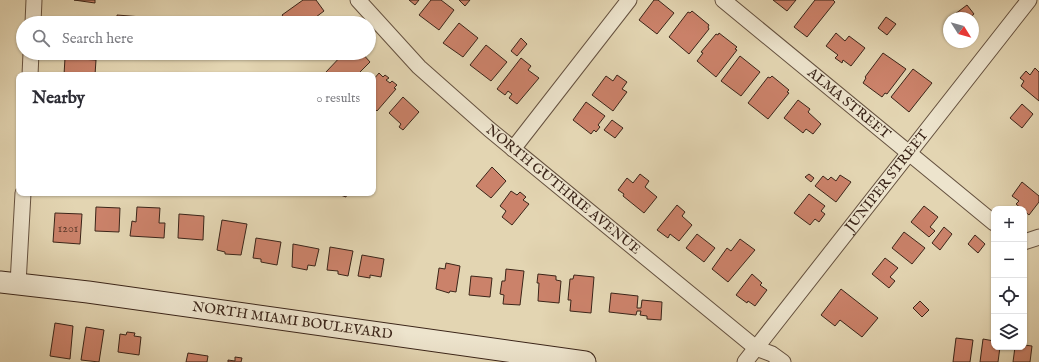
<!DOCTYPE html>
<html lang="en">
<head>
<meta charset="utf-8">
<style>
  :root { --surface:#fff; --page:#f2f2f3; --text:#2b2b33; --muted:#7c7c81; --line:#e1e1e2 }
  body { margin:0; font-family:"IM FELL English",serif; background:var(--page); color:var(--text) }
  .controls { position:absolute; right:12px; bottom:12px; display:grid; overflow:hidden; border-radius:8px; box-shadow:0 1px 3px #0004 }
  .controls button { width:36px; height:36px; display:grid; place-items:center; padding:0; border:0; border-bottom:1px solid var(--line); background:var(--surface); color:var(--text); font:20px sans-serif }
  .compass { position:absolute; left:943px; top:12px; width:36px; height:36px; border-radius:50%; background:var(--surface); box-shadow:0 1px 3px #0004; rotate:127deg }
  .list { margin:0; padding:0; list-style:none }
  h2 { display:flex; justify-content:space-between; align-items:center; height:52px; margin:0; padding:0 16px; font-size:17px }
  h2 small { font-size:13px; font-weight:400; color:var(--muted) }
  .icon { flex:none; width:22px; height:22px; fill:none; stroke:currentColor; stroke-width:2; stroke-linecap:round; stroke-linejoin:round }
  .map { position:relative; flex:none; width:1039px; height:362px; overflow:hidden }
  .search { position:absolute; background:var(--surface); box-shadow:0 1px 3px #0004; left:16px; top:16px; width:360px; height:44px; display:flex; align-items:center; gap:10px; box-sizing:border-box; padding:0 14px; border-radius:22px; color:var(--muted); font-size:15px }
  .panel { position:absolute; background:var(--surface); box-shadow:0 1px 3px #0004; left:16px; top:72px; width:360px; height:124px; border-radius:8px }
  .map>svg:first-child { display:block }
  .building { fill:#cb826a; stroke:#3b2519 }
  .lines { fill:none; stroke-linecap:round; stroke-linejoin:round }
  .street-casing { stroke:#65513f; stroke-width:17 }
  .secondary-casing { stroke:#3b2519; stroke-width:23 }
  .street { stroke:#ede4cd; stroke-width:15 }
  .secondary { stroke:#ede4cd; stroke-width:21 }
  .labels { text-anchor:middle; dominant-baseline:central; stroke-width:4; stroke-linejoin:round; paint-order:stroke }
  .number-label { font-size:12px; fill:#5f3c2d }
  .street-label { font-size:14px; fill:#3b2519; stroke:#ede4cd }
</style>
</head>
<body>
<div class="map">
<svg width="1039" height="362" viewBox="0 0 1039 362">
  <rect width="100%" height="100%" fill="#e3d5b2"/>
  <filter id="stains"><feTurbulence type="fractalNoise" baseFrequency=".005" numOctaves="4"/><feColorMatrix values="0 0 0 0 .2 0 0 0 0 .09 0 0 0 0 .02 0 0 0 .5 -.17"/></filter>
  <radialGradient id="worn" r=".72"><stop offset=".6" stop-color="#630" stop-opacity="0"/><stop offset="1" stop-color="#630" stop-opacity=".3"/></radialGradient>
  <g class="building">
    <polygon points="74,0 95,0 95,3"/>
    <polygon points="303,0 316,0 324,11 308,23 288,23 282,15"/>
    <polygon points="409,0 419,0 415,5"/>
    <polygon points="431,0 441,0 454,10 439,30 419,15"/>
    <polygon points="459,0 470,0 465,6"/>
    <polygon points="654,0 658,0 674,13 657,34 639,20"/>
    <polygon points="773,0 796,0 787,11"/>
    <polygon points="815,0 833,0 835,2 807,37 794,27"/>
    <polygon points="967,5 974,14 969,18 958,18 955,14"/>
    <polygon points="692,11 709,25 708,27 709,29 689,54 669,37 688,12 690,13"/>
    <polygon points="117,15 142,17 142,23 117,23"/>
    <polygon points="886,17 896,24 887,35 878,28"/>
    <polygon points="329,19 332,23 335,20 338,23 324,23"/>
    <polygon points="459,23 478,38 463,57 443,43"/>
    <polygon points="719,33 737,47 735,49 737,50 716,77 697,61 703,53 701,52 716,34 718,35"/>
    <polygon points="836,33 845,41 849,36 865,48 851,66 843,60 842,63 835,58 838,55 826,46"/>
    <polygon points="521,38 527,44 517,56 511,51"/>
    <polygon points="486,45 507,62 491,81 470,65"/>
    <polygon points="344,53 362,53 370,62 357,75 329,75 326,72"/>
    <polygon points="883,53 906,69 887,94 885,93 882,97 863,83 866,78 865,77"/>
    <polygon points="740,56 760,72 741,96 721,81"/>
    <polygon points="65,58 96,60 95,75 64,75"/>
    <polygon points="521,58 531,66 528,70 539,78 517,104 509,98 512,94 508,91 505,95 497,89"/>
    <polygon points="1035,68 1039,72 1039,101 1021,86 1024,81 1020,78 1026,71 1030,75"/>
    <polygon points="913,69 932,83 909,112 891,97"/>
    <polygon points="379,73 383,77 385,75 389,78 386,80 390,83 392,81 397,85 394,88 396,89 377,111 373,107 373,80"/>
    <polygon points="617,75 627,82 622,89 627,92 613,111 592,95 606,76 613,81"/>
    <polygon points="772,76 789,90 787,92 789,93 768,119 748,103 768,77 770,78"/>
    <polygon points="403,97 419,112 403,130 399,127 401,124 389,113"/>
    <polygon points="798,100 810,109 808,112 821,124 813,134 806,129 803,133 784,118"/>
    <polygon points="586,102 605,116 598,125 600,127 596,132 594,130 591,134 573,120"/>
    <polygon points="1022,104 1033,114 1022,128 1010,118"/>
    <polygon points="612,120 623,128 615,138 604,130"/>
    <polygon points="492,167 506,181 491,198 476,186"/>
    <polygon points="640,174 649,181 645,187 657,197 644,213 623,196 624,194 618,190 627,178 633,183"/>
    <polygon points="809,174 814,178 811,182 805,177"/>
    <polygon points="840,175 851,182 836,202 815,186 823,176 828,180 831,177 836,181"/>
    <polygon points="1022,182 1039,196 1039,202 1029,215 1016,204 1019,201 1012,196"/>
    <polygon points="511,191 517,195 520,192 526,197 523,200 529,204 512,225 502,217 506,211 500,206"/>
    <polygon points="335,193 347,193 346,197"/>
    <polygon points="809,194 825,206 821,211 825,214 819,222 815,219 810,225 794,213"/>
    <polygon points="677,205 685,212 682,216 692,225 679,241 670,234 668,238 657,230"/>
    <polygon points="924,206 938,217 930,227 935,231 929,237 911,222"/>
    <polygon points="96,207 120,208 119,232 95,231"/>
    <polygon points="137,207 160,208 159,223 165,223 164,238 130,236 132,221 136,222"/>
    <polygon points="55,213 82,214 80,244 53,242"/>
    <polygon points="179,214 204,216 203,240 178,238"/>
    <polygon points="222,220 247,224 241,255 225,254 225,252 217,250"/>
    <polygon points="944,227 952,234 940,250 932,243"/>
    <polygon points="904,232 925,248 912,264 892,248"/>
    <polygon points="697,234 715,248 704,262 686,248"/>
    <polygon points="975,235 985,244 978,253 968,244"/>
    <polygon points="256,238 281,242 277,265 261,262 261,259 253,258"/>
    <polygon points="740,239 755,250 728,282 712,269 727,248 731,251"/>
    <polygon points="293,244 319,249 315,266 308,265 307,270 292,267"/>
    <polygon points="330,247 353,251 348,276 338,274 338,271 327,270"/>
    <polygon points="362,255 384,259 381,277 370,275 370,278 358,276"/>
    <polygon points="885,258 898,268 890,277 895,281 889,288 872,274"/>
    <polygon points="446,263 460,266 456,292 450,291 449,293 436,289 439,268 445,269"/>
    <polygon points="506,269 524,271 520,305 503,304 504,295 500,294 502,281 505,281"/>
    <polygon points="538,274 556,276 556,280 561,281 559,303 538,301 539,283 537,283"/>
    <polygon points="752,274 762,283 760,285 767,290 755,306 748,301 747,303 736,295"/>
    <polygon points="574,275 594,277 591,313 570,311 571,300 568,300 570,279 573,279"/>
    <polygon points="471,276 492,278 490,297 469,295"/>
    <polygon points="841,289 878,318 862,337 840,320 835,326 821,315"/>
    <polygon points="611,293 638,296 637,308 641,308 642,300 662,302 661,320 647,319 647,316 640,315 641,311 637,311 636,315 609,312"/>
    <polygon points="920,301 929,310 922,317 913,308"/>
    <polygon points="55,323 73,326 70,359 50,356"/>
    <polygon points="86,327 104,330 99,362 81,360"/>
    <polygon points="127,332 135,333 134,336 141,337 139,355 118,352 120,334 126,335"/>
    <polygon points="956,338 973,340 970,362 953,362"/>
    <polygon points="983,339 994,341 994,347 1000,347 998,362 980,362"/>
    <polygon points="1024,345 1032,346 1030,362 1013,362 1015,347 1024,347"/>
    <polygon points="188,353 208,356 207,362 186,362"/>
    <polygon points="235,357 242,358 241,362 228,362 228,360 235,361"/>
  </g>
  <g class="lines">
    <defs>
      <g id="street">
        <path id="s1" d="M358,0l61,67 70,62 267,219 16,6 11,8"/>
        <path id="s2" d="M723,0l271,223"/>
        <polyline points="33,23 34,0"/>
        <polyline points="30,75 31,53"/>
        <polyline points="513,149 629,0"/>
        <polyline points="1024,242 1039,237"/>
        <polyline points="18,284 23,193"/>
        <path id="s3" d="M745,362l284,-362"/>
      </g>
      <g id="secondary">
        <path id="s4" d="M0,282l88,10 497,70"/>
      </g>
    </defs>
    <use href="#street" class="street-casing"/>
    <use href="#secondary" class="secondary-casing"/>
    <use href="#street" class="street"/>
    <use href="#secondary" class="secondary"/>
  </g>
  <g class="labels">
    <g class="number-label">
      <text x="68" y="228">1201</text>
    </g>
    <g class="street-label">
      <text stroke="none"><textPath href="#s2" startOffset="163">ALMA STREET</textPath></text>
      <text stroke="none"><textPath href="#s3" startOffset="230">JUNIPER STREET</textPath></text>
      <text stroke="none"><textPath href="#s1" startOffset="280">NORTH GUTHRIE AVENUE</textPath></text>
      <text stroke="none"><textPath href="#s4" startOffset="295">NORTH MIAMI BOULEVARD</textPath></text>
    </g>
  </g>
  <rect width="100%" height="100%" filter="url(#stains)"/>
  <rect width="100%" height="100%" fill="url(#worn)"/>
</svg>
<div class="controls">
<button>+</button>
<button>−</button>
<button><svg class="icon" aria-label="locate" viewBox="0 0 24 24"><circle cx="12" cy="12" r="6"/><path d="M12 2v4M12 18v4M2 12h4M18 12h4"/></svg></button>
<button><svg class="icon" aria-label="layers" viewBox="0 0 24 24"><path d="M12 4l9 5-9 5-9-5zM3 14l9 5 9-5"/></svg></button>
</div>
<svg class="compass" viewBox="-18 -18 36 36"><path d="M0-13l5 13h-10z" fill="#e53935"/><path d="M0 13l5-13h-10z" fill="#7c7c81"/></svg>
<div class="search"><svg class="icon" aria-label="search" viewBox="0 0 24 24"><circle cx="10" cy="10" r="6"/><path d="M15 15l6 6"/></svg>Search here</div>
<section class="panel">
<h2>Nearby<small>0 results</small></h2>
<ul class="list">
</ul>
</section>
</div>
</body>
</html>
